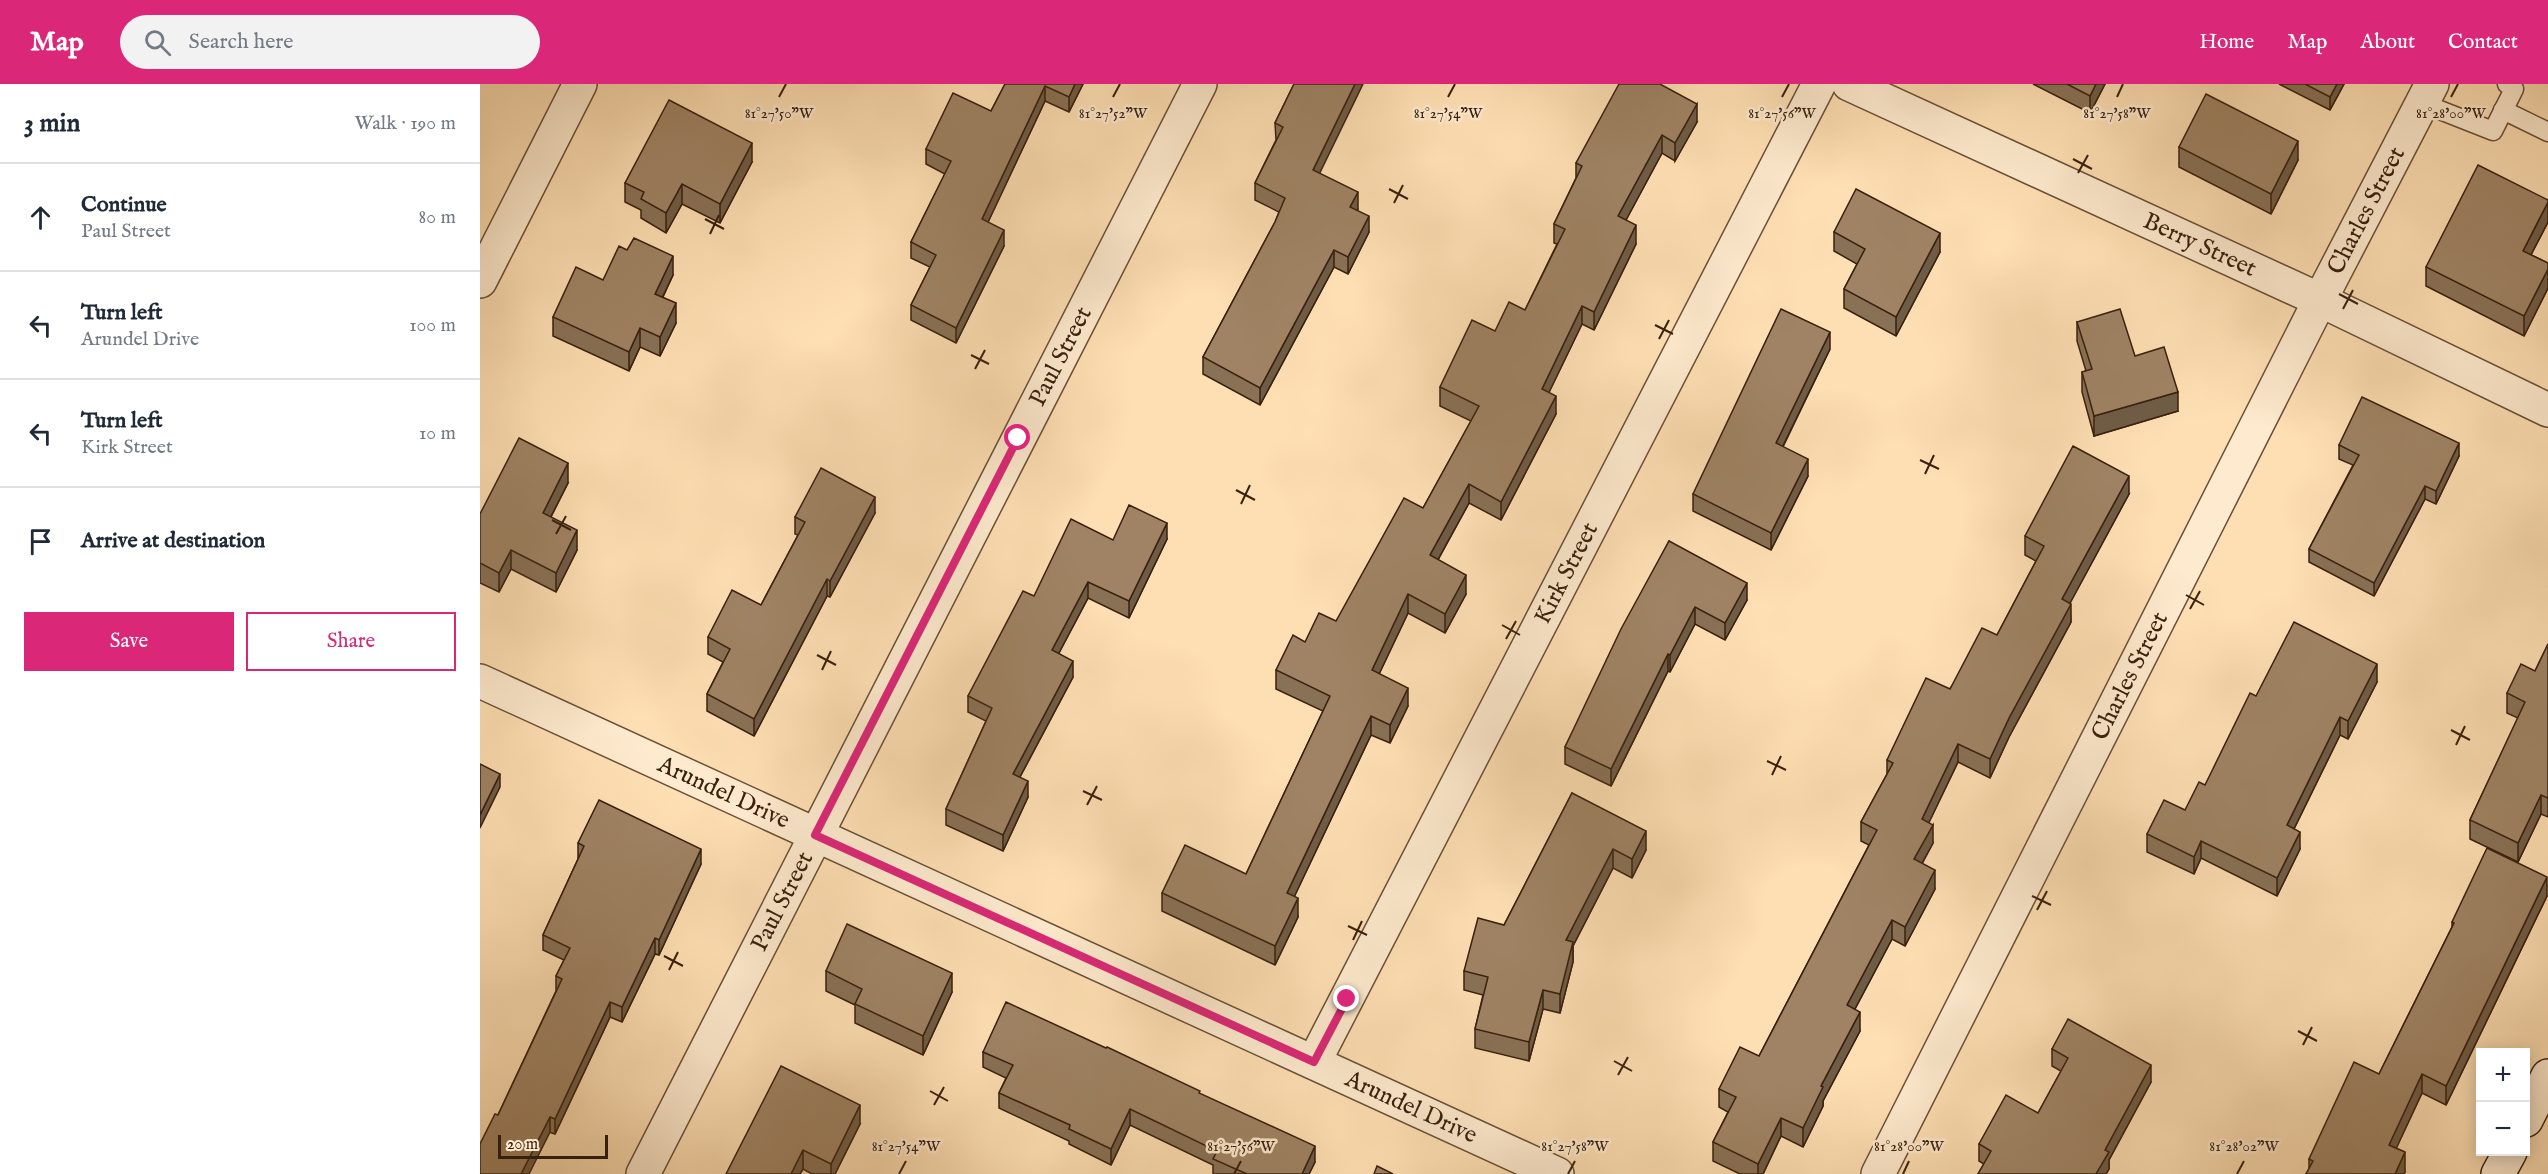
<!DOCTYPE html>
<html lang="en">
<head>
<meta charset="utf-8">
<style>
  :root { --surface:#fff; --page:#f2f2f3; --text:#1f2937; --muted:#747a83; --line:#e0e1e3; --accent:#db2777 }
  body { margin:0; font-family:"IM FELL English",serif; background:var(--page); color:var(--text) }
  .controls { position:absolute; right:18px; bottom:18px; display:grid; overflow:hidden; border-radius:0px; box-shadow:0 3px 15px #0003 }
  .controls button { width:54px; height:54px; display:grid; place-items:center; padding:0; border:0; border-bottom:2px solid var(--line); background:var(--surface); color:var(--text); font:30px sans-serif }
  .scale { position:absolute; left:18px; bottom:15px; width:110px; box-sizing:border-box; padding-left:6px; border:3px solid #39200e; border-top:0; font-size:16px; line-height:21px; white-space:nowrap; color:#39200e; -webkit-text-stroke:4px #feeace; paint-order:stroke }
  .stop { position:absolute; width:18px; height:18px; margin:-14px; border:4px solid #db2777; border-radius:50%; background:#fff }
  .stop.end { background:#db2777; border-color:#fff; box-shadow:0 2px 6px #0008 }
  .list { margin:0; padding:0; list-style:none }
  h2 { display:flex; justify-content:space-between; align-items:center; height:78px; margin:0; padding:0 24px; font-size:26px }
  h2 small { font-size:20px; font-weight:400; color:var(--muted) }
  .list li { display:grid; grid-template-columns:39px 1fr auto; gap:18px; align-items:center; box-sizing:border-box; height:108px; padding:0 24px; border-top:2px solid var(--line) }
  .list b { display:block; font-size:22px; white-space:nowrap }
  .list p { margin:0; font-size:20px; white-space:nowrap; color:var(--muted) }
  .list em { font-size:20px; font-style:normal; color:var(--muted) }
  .actions { display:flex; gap:12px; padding:18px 24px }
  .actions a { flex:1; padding:14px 0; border:2px solid var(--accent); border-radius:0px; text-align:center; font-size:21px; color:var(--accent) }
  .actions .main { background:var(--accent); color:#fff }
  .icon { flex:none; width:33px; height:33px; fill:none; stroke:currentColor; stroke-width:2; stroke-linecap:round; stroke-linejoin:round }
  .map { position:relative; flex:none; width:2068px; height:1090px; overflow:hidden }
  header { display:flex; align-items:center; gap:36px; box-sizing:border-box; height:84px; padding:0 30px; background:var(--accent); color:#fff }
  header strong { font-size:28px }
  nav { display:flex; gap:33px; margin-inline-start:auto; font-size:21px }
  .search { width:420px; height:54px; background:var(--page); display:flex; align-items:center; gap:15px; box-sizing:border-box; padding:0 21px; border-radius:33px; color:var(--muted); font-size:22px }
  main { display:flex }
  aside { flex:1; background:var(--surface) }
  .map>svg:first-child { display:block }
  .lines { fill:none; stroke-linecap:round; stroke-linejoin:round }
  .lane-casing { stroke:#6a5037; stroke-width:21 }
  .street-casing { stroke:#6a5037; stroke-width:36 }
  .secondary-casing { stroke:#39200e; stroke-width:36 }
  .lane { stroke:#feeace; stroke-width:18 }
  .street { stroke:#feeace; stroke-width:33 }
  .secondary { stroke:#feeace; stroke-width:33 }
  .wall { fill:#897156; stroke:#39200e; stroke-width:1.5 }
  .shaded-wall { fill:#6f5c46; stroke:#39200e; stroke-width:1.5 }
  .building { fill:#9f8364; stroke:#39200e; stroke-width:1.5 }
  .route { stroke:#db2777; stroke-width:8 }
  .ticks { fill:none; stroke:#39200e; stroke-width:2 }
  .labels { text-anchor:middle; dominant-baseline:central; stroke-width:5; stroke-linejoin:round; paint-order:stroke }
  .street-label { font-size:24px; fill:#39200e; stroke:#feeace }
  .ticks-label { font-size:15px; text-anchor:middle; fill:#39200e; stroke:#feeace; stroke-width:5; stroke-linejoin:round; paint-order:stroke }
</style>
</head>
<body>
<header>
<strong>Map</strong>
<div class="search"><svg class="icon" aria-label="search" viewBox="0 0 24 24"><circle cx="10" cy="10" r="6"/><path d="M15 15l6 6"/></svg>Search here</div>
<nav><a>Home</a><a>Map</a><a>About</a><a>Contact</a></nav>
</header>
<main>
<aside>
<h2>3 min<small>Walk · 190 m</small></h2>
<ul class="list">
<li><svg class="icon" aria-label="ahead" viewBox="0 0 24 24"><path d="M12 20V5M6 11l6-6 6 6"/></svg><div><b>Continue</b><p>Paul Street</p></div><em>80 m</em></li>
<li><svg class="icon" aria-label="left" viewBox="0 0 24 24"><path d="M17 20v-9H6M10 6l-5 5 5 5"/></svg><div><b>Turn left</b><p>Arundel Drive</p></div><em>100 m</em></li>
<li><svg class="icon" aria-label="left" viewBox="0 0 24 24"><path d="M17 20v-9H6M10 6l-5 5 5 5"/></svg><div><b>Turn left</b><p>Kirk Street</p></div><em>10 m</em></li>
<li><svg class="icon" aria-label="arrive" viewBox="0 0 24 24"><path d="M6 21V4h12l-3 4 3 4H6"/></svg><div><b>Arrive at destination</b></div></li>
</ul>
<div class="actions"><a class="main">Save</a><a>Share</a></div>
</aside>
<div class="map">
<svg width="2068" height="1090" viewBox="0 0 2068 1090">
  <rect width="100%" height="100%" fill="#fedfb3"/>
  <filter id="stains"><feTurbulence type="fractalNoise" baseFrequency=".00333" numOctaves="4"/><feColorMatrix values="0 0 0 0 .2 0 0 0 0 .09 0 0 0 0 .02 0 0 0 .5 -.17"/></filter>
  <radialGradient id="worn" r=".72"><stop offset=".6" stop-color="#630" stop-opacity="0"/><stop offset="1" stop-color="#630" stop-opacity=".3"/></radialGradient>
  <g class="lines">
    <defs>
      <g id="lane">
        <polyline points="1942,19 2013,47 2034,5 2027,0"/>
        <polyline points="2023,26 2068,48"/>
      </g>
      <g id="street">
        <path id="s1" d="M1369,0l471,216 228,110"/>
        <polyline points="0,197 100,0"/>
        <path id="s2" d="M0,597l1077,493"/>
        <path id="s3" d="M834,978l505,-978"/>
        <path id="s4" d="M163,1090l557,-1090"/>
        <path id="s5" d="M1398,1090l442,-874 112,-216"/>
      </g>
      <g id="secondary">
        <polyline points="2046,1036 2068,992"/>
        <polyline points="2018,1090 2030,1068"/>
      </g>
    </defs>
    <use href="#lane" class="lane-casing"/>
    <use href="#street" class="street-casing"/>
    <use href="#secondary" class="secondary-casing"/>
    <use href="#lane" class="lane"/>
    <use href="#street" class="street"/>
    <use href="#secondary" class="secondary"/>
  </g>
  <g class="wall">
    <polygon points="525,0 603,0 589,28 565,17 508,138 524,162 476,259 431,236 431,221 450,183 431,174 431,158 465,90 446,80 446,65 511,27"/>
    <polygon points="814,0 839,89 878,125 877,126 889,148 868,190 854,183 780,321 723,290 723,273 795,138 799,128 775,116 775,99 796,56 795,39"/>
    <polygon points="1553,0 1625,0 1610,29"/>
    <polygon points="1799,0 1864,0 1850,26"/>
    <polygon points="1217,38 1195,77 1182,69 1146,136 1156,160 1114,246 1102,240 1069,308 1076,330 1021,436 989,419 958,476 986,510 965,549 928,529 899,590 928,622 910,659 891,651 814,813 818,833 795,881 682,827 682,809 766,790 843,627 796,605 796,586 825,558 856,537 943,424 991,337 960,322 960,303 1015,247 1045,226 1077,160 1074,159 1074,140 1096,94 1096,79"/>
    <polygon points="1699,63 1818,76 1791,130 1699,83"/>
    <polygon points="272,78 240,139 202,120 186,149 161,134 161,126 145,118 145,99"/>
    <polygon points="2068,116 2068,138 2051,171 2068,179 2068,204 2044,252 1946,202 1946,183"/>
    <polygon points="1354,148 1460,168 1416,252 1364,224 1364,205 1377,180 1354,167"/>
    <polygon points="193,191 183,213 196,239 180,272 160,263 149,287 73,252 73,233 123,196"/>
    <polygon points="1597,238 1655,272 1698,327 1614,352 1602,308 1602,288 1606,287 1597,257"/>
    <polygon points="1350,265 1303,363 1328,392 1291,466 1213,427 1213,410"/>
    <polygon points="1859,361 1979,372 1956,420 1945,415 1894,512 1829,478 1829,465 1873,381 1859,375"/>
    <polygon points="88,399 71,433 97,466 76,508 31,485 19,508 0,499 0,430"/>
    <polygon points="1649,410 1590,519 1591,538 1529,653 1510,694 1478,678 1449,738 1453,759 1442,780 1455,805 1425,862 1412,855 1375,925 1380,947 1343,1017 1343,1022 1323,1063 1301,1052 1283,1090 1260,1090 1233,1077 1233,1058 1248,1028 1239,1023 1239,1005 1279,972 1389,761 1381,757 1381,738 1407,690 1407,676 1517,551 1556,477 1545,471 1545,452"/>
    <polygon points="395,429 350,513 347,512 274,652 227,627 227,610 243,578 228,570 228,553 281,521 318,451 315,450 315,433"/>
    <polygon points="687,455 649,534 608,514 579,569 593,593 540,693 548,713 523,767 466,741 466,725 506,637 488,628 488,612 554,512 633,456"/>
    <polygon points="1189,457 1267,516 1245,556 1215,540 1190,588 1188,587 1131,702 1085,680 1085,663"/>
    <polygon points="2068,560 2068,733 2061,730 2038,778 1990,755 1990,736 2038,634 2027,629 2027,609 2055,587"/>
    <polygon points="1897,598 1868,655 1860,651 1814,745 1820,765 1797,812 1721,774 1714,790 1667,768 1667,750 1705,726 1725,701 1776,612"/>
    <polygon points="1092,709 1166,766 1152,794 1133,784 1093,862 1093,878 1080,929 1063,925 1049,977 995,964 995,945 1003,911 984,906 984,887 1024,841"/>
    <polygon points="98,759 221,780 179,871 175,870 142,938 130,933 75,1050 18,1031 76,907 76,892 84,876 63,866 63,851 98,775"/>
    <polygon points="2067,812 1966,1021 1942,1009 1916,1064 1925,1088 1924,1090 1826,1090 1829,1085 1829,1075 1899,990 1972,843 1972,838"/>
    <polygon points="346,887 472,908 443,971 375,939 375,921 346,907"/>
    <polygon points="1572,965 1671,998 1629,1076 1629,1085 1626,1090 1498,1090 1504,1080 1499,1077 1499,1060 1558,1029 1581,987 1572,982"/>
    <polygon points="503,968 720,1010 835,1078 829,1090 733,1090 733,1081 650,1041 631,1081 589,1060 589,1057 519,1024 519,1009 526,994 503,983"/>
    <polygon points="380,1040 355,1090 332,1090 323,1085 320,1090 246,1090"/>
  </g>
  <g class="shaded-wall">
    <polygon points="595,0 603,0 589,28 589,13"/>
    <polygon points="875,0 883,0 833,103 833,86"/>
    <polygon points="1616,0 1625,0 1610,29 1610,12"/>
    <polygon points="1857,0 1864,0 1850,26 1850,13"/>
    <polygon points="565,2 565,17 502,151 502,135"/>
    <polygon points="1217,20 1217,38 1195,77 1195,59"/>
    <polygon points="1182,51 1182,69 1138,151 1138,132"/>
    <polygon points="1818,57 1818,76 1791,130 1791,110"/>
    <polygon points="272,59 272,78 240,139 240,120"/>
    <polygon points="202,100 202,120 186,149 186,129"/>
    <polygon points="878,108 878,125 870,140 870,123"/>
    <polygon points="2068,118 2068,138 2043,186 2043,167"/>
    <polygon points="889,132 889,148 868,190 868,173"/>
    <polygon points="1156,141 1156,160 1114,246 1114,228"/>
    <polygon points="524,146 524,162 476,259 476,244"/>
    <polygon points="1460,149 1460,168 1416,252 1416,233"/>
    <polygon points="854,166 854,183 780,321 780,304"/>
    <polygon points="193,172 193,191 175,229 175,210"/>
    <polygon points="2068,185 2068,204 2044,252 2044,232"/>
    <polygon points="196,219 196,239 180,272 180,253"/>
    <polygon points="1102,222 1102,240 1062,323 1062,305"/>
    <polygon points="160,244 160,263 149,287 149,268"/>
    <polygon points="1350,248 1350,265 1296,376 1296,359"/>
    <polygon points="1698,308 1698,327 1614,352 1614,332"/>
    <polygon points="1076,312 1076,330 1021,436 1021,418"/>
    <polygon points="1979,359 1979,372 1956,420 1956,407"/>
    <polygon points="1328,375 1328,392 1291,466 1291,449"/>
    <polygon points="88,379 88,399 63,448 63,429"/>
    <polygon points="1649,392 1649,410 1582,534 1582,515"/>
    <polygon points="989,400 989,419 950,490 950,471"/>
    <polygon points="1945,402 1945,415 1894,512 1894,499"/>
    <polygon points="395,413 395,429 350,513 350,497"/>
    <polygon points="687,439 687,455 649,534 649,517"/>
    <polygon points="97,446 97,466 76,508 76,489"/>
    <polygon points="31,466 31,485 19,508 19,489"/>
    <polygon points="986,491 986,510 965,549 965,530"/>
    <polygon points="347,495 347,512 274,652 274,635"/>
    <polygon points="608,498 608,514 572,582 572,566"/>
    <polygon points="1267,499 1267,516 1245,556 1245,539"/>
    <polygon points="928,510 928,529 892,605 892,586"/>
    <polygon points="1591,520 1591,538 1529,653 1510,694 1510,675 1529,634"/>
    <polygon points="1215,523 1215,540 1190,588 1190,571"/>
    <polygon points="1188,570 1188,587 1131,702 1131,685"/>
    <polygon points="593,577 593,593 533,706 533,690"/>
    <polygon points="1897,580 1897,598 1868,655 1868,637"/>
    <polygon points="928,604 928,622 910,659 910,641"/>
    <polygon points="891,632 891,651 807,828 807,809"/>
    <polygon points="1860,633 1860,651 1807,759 1807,741"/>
    <polygon points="1478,660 1478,678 1442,753 1442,735"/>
    <polygon points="20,690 20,703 0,744 0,731"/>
    <polygon points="548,697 548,713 523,767 523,751"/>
    <polygon points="2061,711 2061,730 2038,778 2038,759"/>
    <polygon points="1453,741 1453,759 1434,794 1434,775"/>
    <polygon points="1166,747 1166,766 1152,794 1152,775"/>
    <polygon points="1820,748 1820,765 1797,812 1797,794"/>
    <polygon points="1721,757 1721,774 1714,790 1714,773"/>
    <polygon points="221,765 221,780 179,871 179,856"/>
    <polygon points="1133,765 1133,784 1093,862 1093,878 1080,929 1080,910 1086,856"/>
    <polygon points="1455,786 1455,805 1425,862 1425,843"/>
    <polygon points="2067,793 2067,812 1966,1021 1966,1002"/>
    <polygon points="818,814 818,833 795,881 795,862"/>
    <polygon points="1412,836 1412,855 1367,940 1367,921"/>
    <polygon points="175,854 175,870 142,938 142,923"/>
    <polygon points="472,889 472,908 443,971 443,952"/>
    <polygon points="1063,906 1063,925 1049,977 1049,958"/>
    <polygon points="130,918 130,933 75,1050 75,1035"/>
    <polygon points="1380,928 1380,947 1343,1017 1343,1022 1323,1063 1323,1044 1341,1002"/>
    <polygon points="1671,981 1671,998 1629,1076 1629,1085 1626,1090 1616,1090 1625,1066"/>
    <polygon points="1942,990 1942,1009 1909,1080 1909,1061"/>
    <polygon points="380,1021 380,1040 355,1090 351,1090 351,1080"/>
    <polygon points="650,1025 650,1041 631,1081 631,1065"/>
    <polygon points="70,1033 70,1048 49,1090 41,1090"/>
    <polygon points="1301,1034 1301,1052 1283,1090 1278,1090 1278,1080"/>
    <polygon points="835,1062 835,1078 829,1090 822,1090"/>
    <polygon points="323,1066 323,1085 320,1090 311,1090"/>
    <polygon points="1925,1068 1925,1088 1924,1090 1915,1090"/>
  </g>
  <g class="building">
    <polygon points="525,0 595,0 589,13 565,2 502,135 524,146 476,244 431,221 456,171 431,158 471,77 446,65 473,9 511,27"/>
    <polygon points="814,0 875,0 833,86 878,108 870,123 889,132 868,173 854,166 780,304 723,273 795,138 805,114 775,99 803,43 795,39"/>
    <polygon points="1139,0 1180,0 1217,20 1195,59 1182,51 1138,132 1156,141 1114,228 1102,222 1062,305 1076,312 1021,418 989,400 950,471 986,491 965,530 928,510 892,586 928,604 910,641 891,632 807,809 818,814 795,862 682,809 705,761 766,790 850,612 796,586 813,551 825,558 839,529 856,537 924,414 943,424 999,322 960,303 992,236 1015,247 1029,218 1045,226 1085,145 1074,140 1102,82 1096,79"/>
    <polygon points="1587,0 1616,0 1610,12"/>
    <polygon points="1825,0 1857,0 1850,13"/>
    <polygon points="1726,10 1818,57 1791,110 1699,63"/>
    <polygon points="189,16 272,59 240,120 202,100 186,129 161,115 164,108 145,99"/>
    <polygon points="1998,81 2068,116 2068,118 2043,167 2068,179 2068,185 2044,232 1946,183"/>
    <polygon points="1376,105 1460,149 1416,233 1364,205 1385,165 1354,148"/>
    <polygon points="154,154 193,172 175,210 196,219 180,253 160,244 149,268 73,233 96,183 123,196 139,162 147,166"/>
    <polygon points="1301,225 1350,248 1296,359 1328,375 1291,449 1213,410"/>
    <polygon points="1640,225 1655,272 1684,263 1698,308 1614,332 1602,288 1612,285 1597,238"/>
    <polygon points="1882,313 1979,359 1956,407 1945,402 1894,499 1829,465 1879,371 1859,361"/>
    <polygon points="39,354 88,379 63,429 97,446 76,489 31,466 19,489 0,479 0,430"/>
    <polygon points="1593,362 1649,392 1582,515 1591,520 1529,634 1510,675 1478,660 1442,735 1453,741 1434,775 1455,786 1425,843 1412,836 1367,921 1380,928 1341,1002 1343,1003 1323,1044 1301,1034 1278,1080 1233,1058 1256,1013 1239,1005 1260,963 1279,972 1397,746 1381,738 1413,679 1407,676 1446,594 1470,605 1502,544 1517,551 1564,462 1545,452"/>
    <polygon points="341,384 395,413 350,497 347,495 274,635 227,610 250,565 228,553 252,506 281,521 325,438 315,433"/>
    <polygon points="649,421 687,439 649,517 608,498 572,566 593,577 533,690 548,697 523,751 466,725 512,624 488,612 543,507 554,512 591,435 633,456"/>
    <polygon points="1189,457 1267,499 1245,539 1215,523 1190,571 1188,570 1131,685 1085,663 1141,545"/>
    <polygon points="1814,538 1897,580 1868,637 1860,633 1807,741 1820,748 1797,794 1721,757 1714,773 1667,750 1684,716 1705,726 1719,698 1725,701 1770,609 1776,612"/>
    <polygon points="2068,560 2068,714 2061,711 2038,759 1990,736 2045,618 2027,609 2041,580 2055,587"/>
    <polygon points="0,680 20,690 0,731"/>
    <polygon points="1092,709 1166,747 1152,775 1133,765 1086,856 1093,858 1080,910 1063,906 1049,958 995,945 1008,893 984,887 998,834 1024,841"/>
    <polygon points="119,716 221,765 179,856 175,854 142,923 130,918 75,1035 70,1033 41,1090 0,1090 0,1060 15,1030 18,1031 82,895 76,892 90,864 63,851 104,762 98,759"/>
    <polygon points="2007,764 2067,793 1966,1002 1942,990 1909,1061 1925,1068 1915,1090 1826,1090 1833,1077 1829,1075 1874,978 1899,990 1974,839 1972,838"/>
    <polygon points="367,840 472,889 443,952 375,920 382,905 346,887"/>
    <polygon points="526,918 626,964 627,963 720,1007 719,1009 835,1062 822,1090 767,1090 733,1075 737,1067 650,1025 631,1065 589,1045 590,1041 519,1009 533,981 503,968"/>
    <polygon points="1588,935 1671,981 1625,1066 1629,1068 1616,1090 1498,1090 1511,1067 1499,1060 1526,1011 1558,1029 1588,974 1572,965"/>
    <polygon points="301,982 380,1021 351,1080 323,1066 311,1090 246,1090"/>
    <polygon points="897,1082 913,1090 894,1090"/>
  </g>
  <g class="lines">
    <polyline class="route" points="538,354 335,751 834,978 867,915"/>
  </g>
  <path class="ticks" d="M299,13l7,-13M633,13l7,-13M968,13l7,-13M1302,13l7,-13M1637,13l6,-13M1971,13l7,-13M1593,75l19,10M1598,89l10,-18M909,105l19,10M914,119l9,-18M225,135l19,10M230,150l9,-19M1859,210l19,10M1863,225l10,-19M1175,241l18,9M1179,255l10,-19M491,271l18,9M495,285l10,-19M1440,376l19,9M1445,390l9,-19M756,406l19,10M761,420l9,-19M72,436l19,10M76,450l10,-18M1706,511l18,10M1710,525l10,-18M1022,541l18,10M1026,555l10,-18M337,571l19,10M342,586l9,-19M1971,646l19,10M1976,661l9,-19M1287,677l19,9M1292,691l9,-19M603,707l19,9M607,721l10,-19M1552,812l19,9M1557,826l10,-19M868,842l19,9M873,856l9,-19M184,872l19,10M189,886l9,-18M1818,947l19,10M1823,961l9,-18M1134,977l18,10M1138,991l10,-18M450,1007l18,10M454,1021l10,-18M419,1090l7,-13M754,1090l7,-13M1088,1090l7,-13M1423,1090l6,-13M1757,1090l7,-13"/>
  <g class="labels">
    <g class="street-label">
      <text stroke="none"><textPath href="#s5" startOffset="1080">Charles Street</textPath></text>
      <text stroke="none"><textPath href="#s1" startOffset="386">Berry Street</textPath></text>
      <text stroke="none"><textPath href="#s4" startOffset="918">Paul Street</textPath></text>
      <text stroke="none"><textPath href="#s3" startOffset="550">Kirk Street</textPath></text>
      <text stroke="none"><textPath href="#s5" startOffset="558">Charles Street</textPath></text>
      <text stroke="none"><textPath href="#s2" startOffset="268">Arundel Drive</textPath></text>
      <text stroke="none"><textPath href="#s4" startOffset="306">Paul Street</textPath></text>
      <text stroke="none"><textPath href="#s2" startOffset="1024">Arundel Drive</textPath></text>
    </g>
  </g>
  <g class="ticks-label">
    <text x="299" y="34">81°27'50"W</text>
    <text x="633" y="34">81°27'52"W</text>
    <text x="968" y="34">81°27'54"W</text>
    <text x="1302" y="34">81°27'56"W</text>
    <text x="1637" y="34">81°27'58"W</text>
    <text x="1971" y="34">81°28'00"W</text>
    <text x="426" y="1067">81°27'54"W</text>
    <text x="761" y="1067">81°27'56"W</text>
    <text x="1095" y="1067">81°27'58"W</text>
    <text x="1429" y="1067">81°28'00"W</text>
    <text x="1764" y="1067">81°28'02"W</text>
  </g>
  <rect width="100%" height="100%" filter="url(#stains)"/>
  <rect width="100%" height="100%" fill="url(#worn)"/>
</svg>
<div class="controls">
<button>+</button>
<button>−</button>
</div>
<div class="scale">20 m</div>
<div class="stop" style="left:538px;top:354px"></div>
<div class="stop end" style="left:867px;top:915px"></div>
</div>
</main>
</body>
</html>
